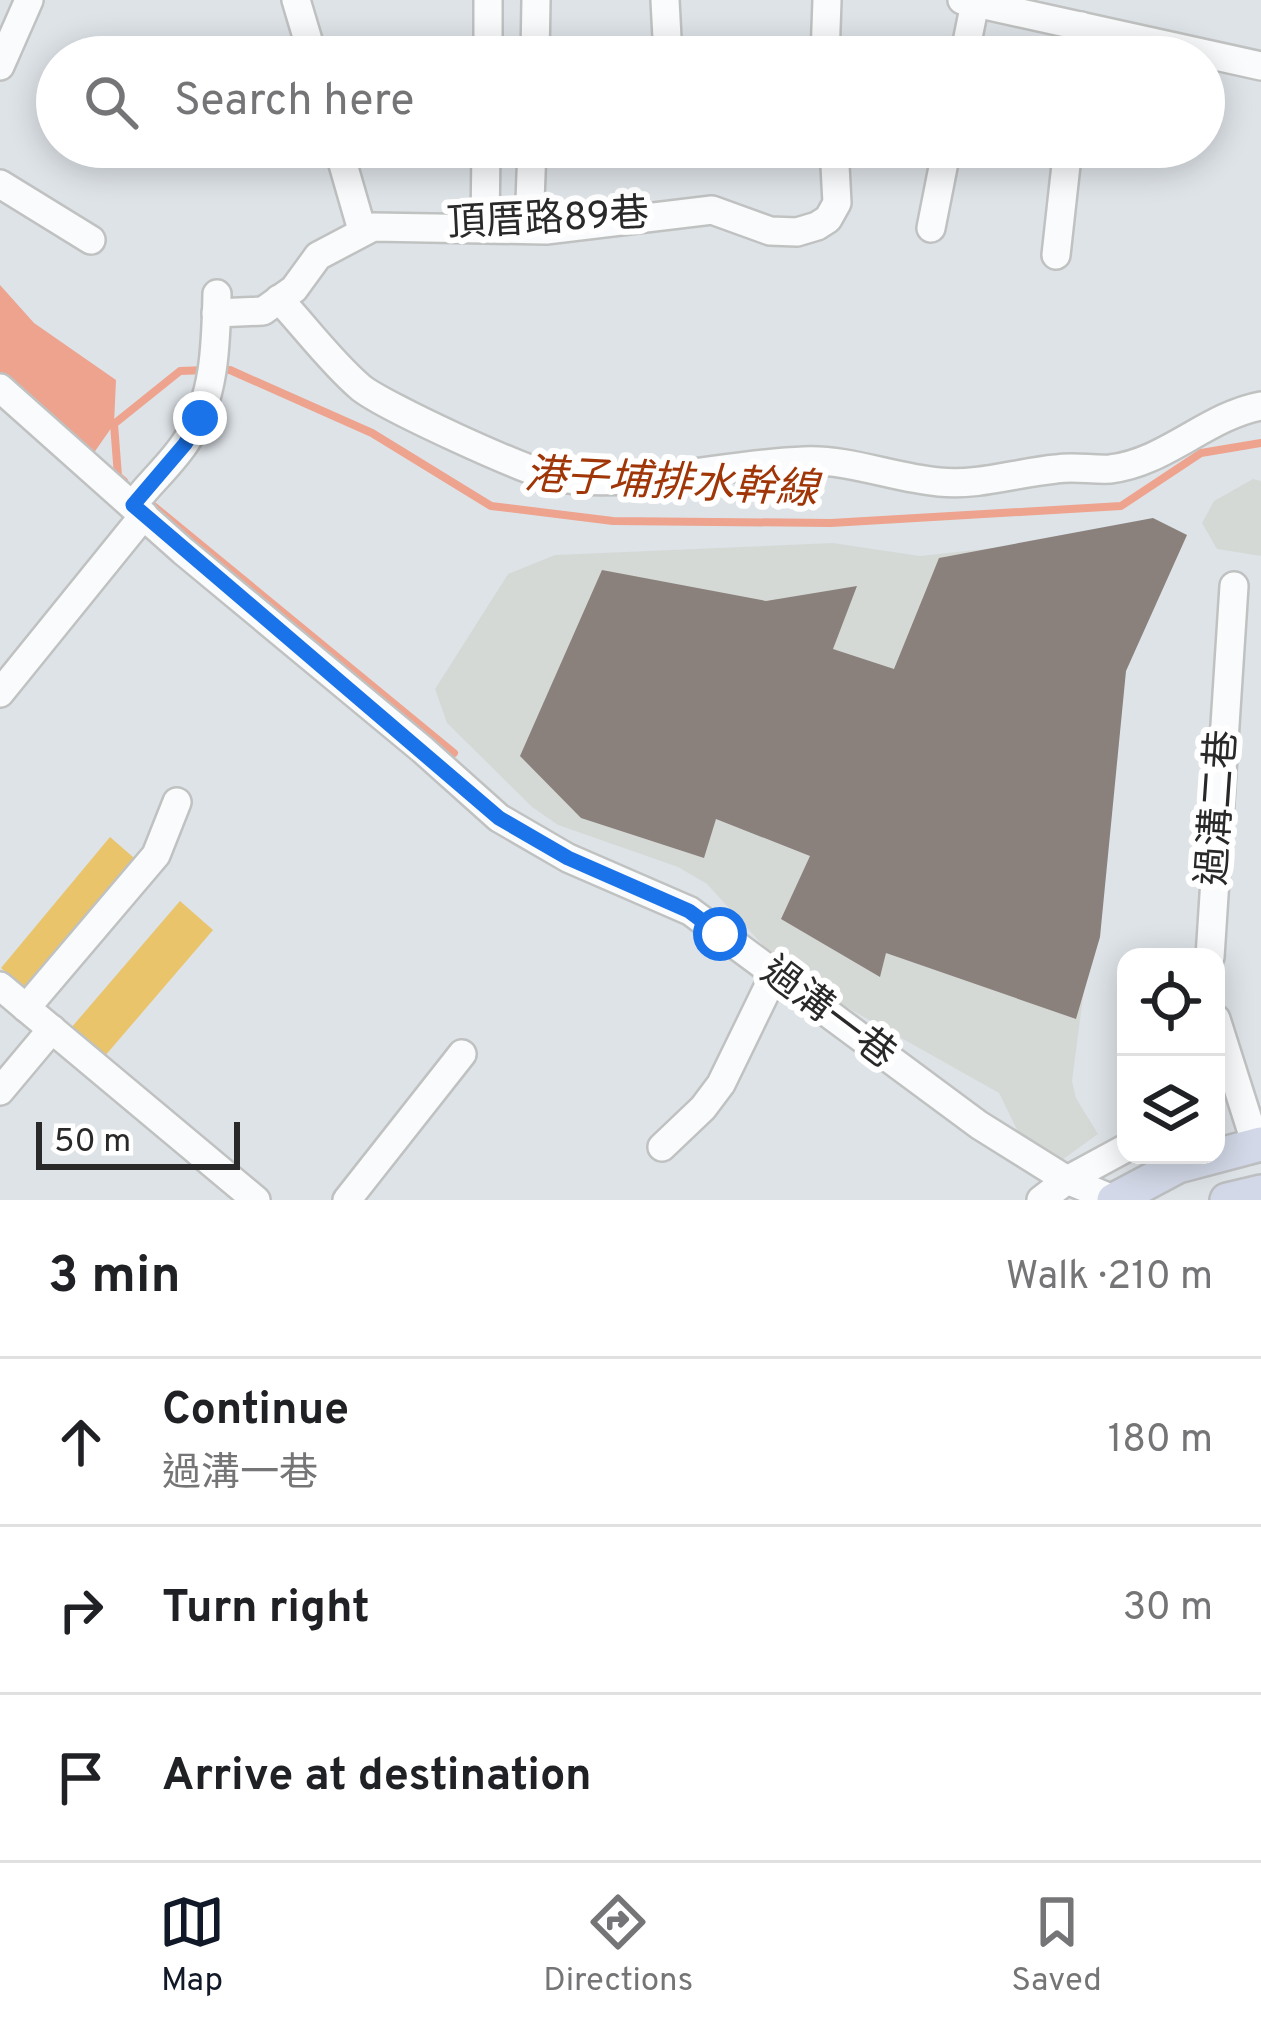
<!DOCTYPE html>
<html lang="en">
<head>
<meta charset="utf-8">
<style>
  :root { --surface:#fff; --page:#f2f2f2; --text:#202124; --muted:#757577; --line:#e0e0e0; --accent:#111827 }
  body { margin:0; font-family:Overpass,"Noto Sans TC",sans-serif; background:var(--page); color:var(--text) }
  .controls { position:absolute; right:36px; bottom:36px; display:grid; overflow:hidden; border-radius:24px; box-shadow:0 6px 30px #0003 }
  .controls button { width:108px; height:108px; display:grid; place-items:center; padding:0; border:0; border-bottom:3px solid var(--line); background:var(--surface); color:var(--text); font:60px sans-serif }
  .scale { position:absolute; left:36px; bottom:30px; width:204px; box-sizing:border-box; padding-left:12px; border:6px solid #292929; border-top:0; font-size:33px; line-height:42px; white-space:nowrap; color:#292929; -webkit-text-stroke:9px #fff; paint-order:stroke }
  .stop { position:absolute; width:36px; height:36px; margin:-27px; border:9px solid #1a73e8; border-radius:50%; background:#fff }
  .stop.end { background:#1a73e8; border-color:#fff; box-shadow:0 3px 12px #0008 }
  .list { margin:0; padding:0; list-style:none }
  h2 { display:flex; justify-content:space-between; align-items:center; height:156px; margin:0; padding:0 48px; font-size:51px }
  h2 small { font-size:39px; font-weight:400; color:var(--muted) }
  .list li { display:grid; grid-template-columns:78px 1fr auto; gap:36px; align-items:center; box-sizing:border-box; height:168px; padding:0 48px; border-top:3px solid var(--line) }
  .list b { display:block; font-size:45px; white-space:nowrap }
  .list p { margin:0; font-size:39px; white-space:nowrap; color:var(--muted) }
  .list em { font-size:39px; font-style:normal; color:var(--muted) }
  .icon { flex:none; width:66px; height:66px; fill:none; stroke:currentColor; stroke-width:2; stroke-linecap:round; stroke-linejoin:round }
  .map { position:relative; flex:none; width:1261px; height:1200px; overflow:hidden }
  .search { position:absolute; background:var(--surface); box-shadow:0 6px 30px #0003; left:36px; right:36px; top:36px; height:132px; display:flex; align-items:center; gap:30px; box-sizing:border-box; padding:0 42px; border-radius:66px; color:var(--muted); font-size:45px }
  .sheet { height:660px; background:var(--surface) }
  nav { display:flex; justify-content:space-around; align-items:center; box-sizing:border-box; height:168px; border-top:3px solid var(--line); background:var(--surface); font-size:33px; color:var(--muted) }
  nav a { display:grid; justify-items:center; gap:6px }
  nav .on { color:var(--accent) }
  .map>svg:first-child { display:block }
  .industrial { fill:#d5d9d6 }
  .water { fill:#eda38e }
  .homes { fill:#e9c46a }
  .industry { fill:#8a817c }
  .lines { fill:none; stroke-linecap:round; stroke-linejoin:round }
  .stream { stroke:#eda38e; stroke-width:8 }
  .minor-casing { stroke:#c0c2c1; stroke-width:32 }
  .major-casing { stroke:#bcbec0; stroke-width:38 }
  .minor { stroke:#fafbfc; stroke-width:27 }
  .major { stroke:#d2d8e7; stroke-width:33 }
  .route { stroke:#1a73e8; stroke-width:15 }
  .labels { text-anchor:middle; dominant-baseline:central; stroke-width:12; stroke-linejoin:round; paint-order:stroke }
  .street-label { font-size:39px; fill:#292929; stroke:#fff }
  .water-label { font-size:42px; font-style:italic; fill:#a03607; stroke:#fff }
</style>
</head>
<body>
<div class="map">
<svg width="1261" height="1200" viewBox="0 0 1261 1200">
  <rect width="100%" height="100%" fill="#dee3e8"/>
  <g class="industrial">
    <polygon points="1253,479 1261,481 1261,556 1217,549 1202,523 1214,501"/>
    <polygon points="1175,528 1130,639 1072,1081 1076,1098 1098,1134 1051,1168 1026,1148 999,1093 791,976 707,884 678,867 558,825 532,807 447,723 435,689 508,574 555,555 833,543 920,556"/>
  </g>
  <polygon class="water" points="0,285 34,323 116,380 114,424 91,457 0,385"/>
  <g class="homes">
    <polygon points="110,837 141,864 32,995 1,968"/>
    <polygon points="180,901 213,930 104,1057 71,1028"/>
  </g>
  <polygon class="industry" points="1153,518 1187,535 1126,671 1100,937 1076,1019 886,953 880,977 781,919 810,856 716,819 704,858 581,818 520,756 602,570 766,601 857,586 833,649 894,669 939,558"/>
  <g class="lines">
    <g class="stream">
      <polyline points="221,370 230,370 372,433 491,506 613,521 831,523 1121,506 1201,453 1261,443"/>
      <polyline points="124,481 118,476 114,424 180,371 206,370"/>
      <polyline points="145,499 454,753"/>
    </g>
    <defs>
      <g id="minor">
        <polyline points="296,0 313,57"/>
        <polyline points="665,0 668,57"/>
        <polyline points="962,0 1261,66"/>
        <polyline points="488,57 488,0"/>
        <polyline points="535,57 536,0"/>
        <polyline points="825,57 827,0"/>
        <polyline points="964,57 975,3"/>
        <polyline points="1077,57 1081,26"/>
        <polyline points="0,66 29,0"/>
        <polyline points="338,147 362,230"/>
        <polyline points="0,184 91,240"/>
        <polyline points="485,228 486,147"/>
        <polyline points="931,228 947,147"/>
        <polyline points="529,229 532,147"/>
        <polyline points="1056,255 1068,147"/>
        <path d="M279,299c27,29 51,62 81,88 21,18 170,87 198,91 81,11 165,-14 246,-17 46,-2 89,17 135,21 40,4 76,-9 117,-13 18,-3 36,1 54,0 55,-6 97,-53 151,-63"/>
        <polyline points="216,313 263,311 294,289 318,256 373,227 546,230 712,210 770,231 797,232 817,226 828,219 837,203 834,147"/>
        <polyline points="0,388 183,551 423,750 499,818 568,858 690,911 979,1125 1067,1180 1115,1200"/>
        <path d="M133,505c16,-22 39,-41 54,-65 28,-41 29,-97 30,-146"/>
        <polyline points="0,693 144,515"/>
        <polyline points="1210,957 1234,586"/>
        <polyline points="0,986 256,1200"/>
        <polyline points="26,1008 156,855 177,802"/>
        <polyline points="1216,1019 1256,1145"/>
        <polyline points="0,1091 52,1029"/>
        <polyline points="662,1147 703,1108 721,1084 774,975"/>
        <polyline points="347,1200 462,1054"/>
        <polyline points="1041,1200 1067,1180 1126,1148"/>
      </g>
      <g id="major">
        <polyline points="1114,1200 1178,1166 1261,1144"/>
        <polyline points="1227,1200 1261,1192"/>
      </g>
    </defs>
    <use href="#minor" class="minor-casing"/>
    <use href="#major" class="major-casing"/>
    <use href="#minor" class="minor"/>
    <use href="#major" class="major"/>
  </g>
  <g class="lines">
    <polyline class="route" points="200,418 185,444 133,505 499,818 568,858 689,911 720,934"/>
  </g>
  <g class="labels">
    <g class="street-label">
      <text transform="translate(548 221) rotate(-3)">頂厝路89巷</text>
      <text transform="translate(1220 808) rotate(-86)">過溝二巷</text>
      <text transform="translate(827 1015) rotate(37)">過溝一巷</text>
    </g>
    <g class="water-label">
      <text transform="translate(671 485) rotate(3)">港子埔排水幹線</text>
    </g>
  </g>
</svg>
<div class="controls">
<button><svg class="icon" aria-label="locate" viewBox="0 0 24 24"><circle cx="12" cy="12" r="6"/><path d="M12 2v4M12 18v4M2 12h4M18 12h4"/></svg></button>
<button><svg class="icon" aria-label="layers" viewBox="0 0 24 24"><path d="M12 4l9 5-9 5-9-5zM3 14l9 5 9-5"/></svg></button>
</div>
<div class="scale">50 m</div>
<div class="stop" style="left:720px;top:934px"></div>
<div class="stop end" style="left:200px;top:418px"></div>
<div class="search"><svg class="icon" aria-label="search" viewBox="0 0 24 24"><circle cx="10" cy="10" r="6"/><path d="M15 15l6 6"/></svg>Search here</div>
</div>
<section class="sheet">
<h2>3 min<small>Walk · 210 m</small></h2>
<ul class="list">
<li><svg class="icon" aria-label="ahead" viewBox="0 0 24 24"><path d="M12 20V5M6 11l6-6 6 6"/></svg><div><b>Continue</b><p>過溝一巷</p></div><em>180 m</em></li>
<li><svg class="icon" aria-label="right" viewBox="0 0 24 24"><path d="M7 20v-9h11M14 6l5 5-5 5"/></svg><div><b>Turn right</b></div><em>30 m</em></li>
<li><svg class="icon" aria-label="arrive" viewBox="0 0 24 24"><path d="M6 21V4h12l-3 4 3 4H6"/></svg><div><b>Arrive at destination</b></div></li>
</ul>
</section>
<nav>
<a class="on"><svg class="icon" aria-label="map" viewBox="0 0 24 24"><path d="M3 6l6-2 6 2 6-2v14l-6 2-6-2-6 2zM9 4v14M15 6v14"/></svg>Map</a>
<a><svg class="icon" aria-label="directions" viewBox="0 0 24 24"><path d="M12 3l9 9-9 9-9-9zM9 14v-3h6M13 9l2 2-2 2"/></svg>Directions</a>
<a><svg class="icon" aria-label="saved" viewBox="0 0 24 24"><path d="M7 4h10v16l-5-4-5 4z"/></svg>Saved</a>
</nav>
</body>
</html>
